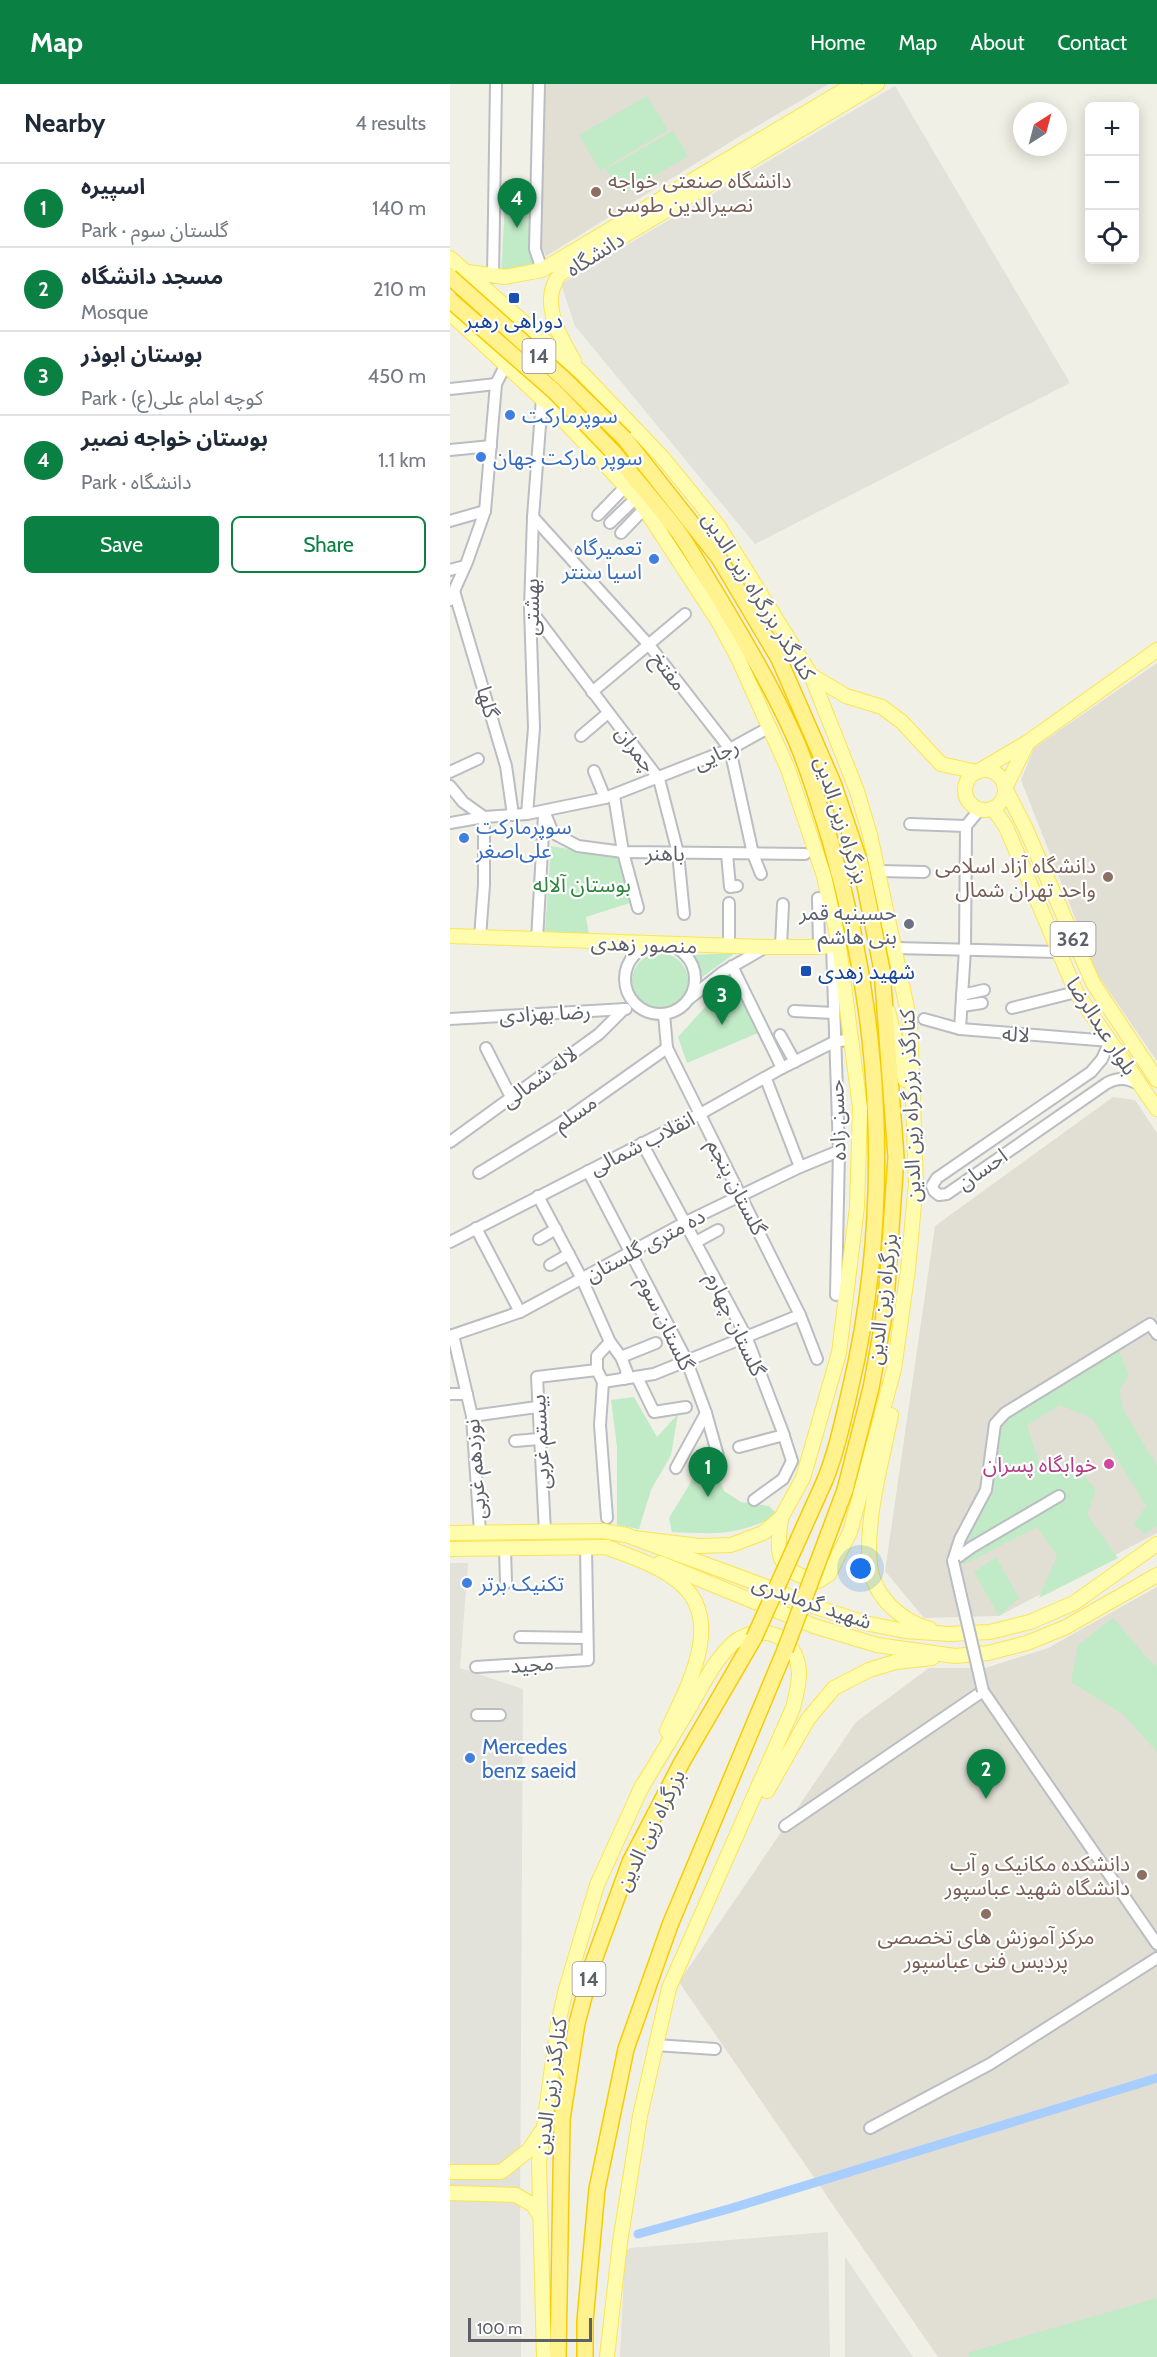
<!DOCTYPE html>
<html lang="en">
<head>
<meta charset="utf-8">
<style>
  :root { --surface:#fff; --page:#f6f6f7; --text:#1f2937; --muted:#747a83; --line:#e0e1e3; --accent:#0b8043 }
  body { margin:0; font-family:Cabin,"Noto Sans Arabic",sans-serif; background:var(--page); color:var(--text) }
  .controls { position:absolute; right:18px; top:18px; display:grid; overflow:hidden; border-radius:9px; box-shadow:0 3px 15px #0003 }
  .controls button { width:54px; height:54px; display:grid; place-items:center; padding:0; border:0; border-bottom:2px solid var(--line); background:var(--surface); color:var(--text); font:30px sans-serif }
  .compass { position:absolute; left:563px; top:18px; width:54px; height:54px; border-radius:50%; background:var(--surface); box-shadow:0 3px 15px #0003; rotate:36deg }
  .scale { position:absolute; left:18px; bottom:15px; width:124px; box-sizing:border-box; padding-left:6px; border:3px solid #5d6067; border-top:0; font-size:16px; line-height:21px; white-space:nowrap; color:#5d6067; -webkit-text-stroke:4px #fff; paint-order:stroke }
  .you { position:absolute; left:411px; top:1485px; width:21px; height:21px; margin:-15px; border:4px solid #fff; border-radius:50%; background:#1a73e8; box-shadow:0 0 0 9px #1a73e833 }
  .badge { display:grid; place-items:center; width:39px; height:39px; border-radius:50%; background:var(--accent); color:#fff; font-size:20px; font-weight:700 }
  .pin { position:absolute; translate:-50% -50px; filter:drop-shadow(0 2px 3px #0008) }
  .pin::after { content:''; position:absolute; top:32px; width:21px; height:18px; background:inherit; clip-path:polygon(0 0,100% 0,50% 100%) }
  .list { margin:0; padding:0; list-style:none }
  h2 { display:flex; justify-content:space-between; align-items:center; height:78px; margin:0; padding:0 24px; font-size:26px }
  h2 small { font-size:20px; font-weight:400; color:var(--muted) }
  .list li { display:grid; grid-template-columns:39px 1fr auto; gap:18px; align-items:center; box-sizing:border-box; height:84px; padding:0 24px; border-top:2px solid var(--line) }
  .list b { display:block; font-size:22px; white-space:nowrap }
  .list p { margin:0; font-size:20px; white-space:nowrap; color:var(--muted) }
  .list em { font-size:20px; font-style:normal; color:var(--muted) }
  .actions { display:flex; gap:12px; padding:18px 24px }
  .actions a { flex:1; padding:14px 0; border:2px solid var(--accent); border-radius:9px; text-align:center; font-size:21px; color:var(--accent) }
  .actions .main { background:var(--accent); color:#fff }
  .icon { flex:none; width:33px; height:33px; fill:none; stroke:currentColor; stroke-width:2; stroke-linecap:round; stroke-linejoin:round }
  .map { position:relative; flex:none; width:707px; height:2273px; overflow:hidden }
  header { display:flex; align-items:center; gap:36px; box-sizing:border-box; height:84px; padding:0 30px; background:var(--accent); color:#fff }
  header strong { font-size:28px }
  nav { display:flex; gap:33px; margin-inline-start:auto; font-size:21px }
  main { display:flex }
  aside { flex:1; background:var(--surface) }
  .map>svg:first-child { display:block }
  .industrial { fill:#e2e1da }
  .education { fill:#e1dfd4 }
  .green { fill:#c1eac6 }
  .lines { fill:none; stroke-linecap:round; stroke-linejoin:round }
  .canal { stroke:#a8cdff; stroke-width:9 }
  .minor-casing { stroke:#babdc2; stroke-width:14 }
  .major-casing { stroke:#fce453; stroke-width:16 }
  .highway-casing { stroke:#f7cc00; stroke-width:18 }
  .minor { stroke:#fff; stroke-width:10 }
  .major { stroke:#fffdad; stroke-width:14 }
  .highway { stroke:#fff28f; stroke-width:15 }
  .minor-bridge-casing { stroke:#babdc2; stroke-width:14; stroke-linecap:butt }
  .highway-bridge-casing { stroke:#f7cc00; stroke-width:18; stroke-linecap:butt }
  .minor-bridge { stroke:#fff; stroke-width:10 }
  .highway-bridge { stroke:#fff28f; stroke-width:15 }
  .education-dot { fill:#8d6e63; stroke:#fff; stroke-width:2 }
  .transit-dot { fill:#1a4fb4; stroke:#fff; stroke-width:2 }
  .shop-dot { fill:#3f7fe0; stroke:#fff; stroke-width:2 }
  .worship-dot { fill:#6b7280; stroke:#fff; stroke-width:2 }
  .hotel-dot { fill:#d1479c; stroke:#fff; stroke-width:2 }
  .labels { text-anchor:middle; dominant-baseline:central; stroke-width:4.5; stroke-linejoin:round; paint-order:stroke }
  .shield { fill:#fff; stroke:#8e9095; stroke-width:1.5 }
  .shield-label { font-size:20px; font-weight:bold; fill:#5d6067 }
  .education-label { font-size:21px; fill:#785e54; stroke:#fff; text-anchor:end }
  .street-label { font-size:21px; fill:#5d6067; stroke:#fff }
  .transit-label { font-size:21px; fill:#164399; stroke:#fff }
  .shop-label { font-size:21px; fill:#366cbe; stroke:#fff; text-anchor:start }
  .park-label { font-size:21px; fill:#2e853e; stroke:#fff }
  .worship-label { font-size:21px; fill:#5b616d; stroke:#fff; text-anchor:end }
  .hotel-label { font-size:21px; fill:#b23c85; stroke:#fff; text-anchor:end }
</style>
</head>
<body>
<header>
<strong>Map</strong>
<nav><a>Home</a><a>Map</a><a>About</a><a>Contact</a></nav>
</header>
<main>
<aside>
<h2>Nearby<small>4 results</small></h2>
<ul class="list">
<li><span class="badge">1</span><div><b>اسپیره</b><p>Park · گلستان سوم</p></div><em>140 m</em></li>
<li><span class="badge">2</span><div><b>مسجد دانشگاه</b><p>Mosque</p></div><em>210 m</em></li>
<li><span class="badge">3</span><div><b>بوستان ابوذر</b><p>Park · کوچه امام علی(ع)</p></div><em>450 m</em></li>
<li><span class="badge">4</span><div><b>بوستان خواجه نصیر</b><p>Park · دانشگاه</p></div><em>1.1 km</em></li>
</ul>
<div class="actions"><a class="main">Save</a><a>Share</a></div>
</aside>
<div class="map">
<svg width="707" height="2273" viewBox="0 0 707 2273">
  <rect width="100%" height="100%" fill="#f1f0e6"/>
  <g class="industrial">
    <polygon points="445,2 620,299 305,460 125,242 111,200"/>
    <polygon points="0,1479 18,1479 10,1584 73,1605 70,2132 71,2273 0,2273"/>
    <polygon points="378,2148 380,2273 170,2273 175,2168 180,2164"/>
    <polygon points="395,2173 463,2273 395,2273"/>
  </g>
  <g class="education">
    <polygon points="94,0 379,0 287,54 96,172 91,162"/>
    <polygon points="707,579 707,977 647,890 571,696 584,664"/>
    <polygon points="663,1013 685,1016 707,1049 707,1449 549,1532 474,1534 435,1487 485,1142"/>
    <polygon points="707,1503 707,2273 488,2273 229,1898 406,1638 479,1584 535,1584 598,1564"/>
  </g>
  <g class="green">
    <polygon points="197,12 218,46 150,87 129,51"/>
    <polygon points="223,47 238,72 172,111 156,85"/>
    <polygon points="55,120 83,121 87,185 51,190"/>
    <polygon points="101,762 172,774 183,818 136,833 139,851 95,847"/>
    <circle cx="210" cy="897" r="28"/>
    <polygon points="285,869 248,896 240,871"/>
    <polygon points="291,914 308,949 237,979 228,953 257,921 267,932"/>
    <polygon points="669,1267 679,1291 669,1307 674,1327 707,1382 707,1442 695,1450 684,1440 696,1422 642,1334 610,1321 577,1341 591,1385 624,1379 646,1406 637,1431 668,1474 589,1514 607,1471 587,1443 513,1481 513,1447 536,1406 548,1340"/>
    <polygon points="184,1313 207,1353 228,1330 221,1371 201,1406 189,1445 167,1441 167,1363 161,1316"/>
    <path d="M257,1364l17,43 17,11 28,4 9,9c-43,21 -59,19 -106,17l-3,-14 19,-31z"/>
    <polygon points="546,1473 569,1514 549,1532 524,1488"/>
    <polygon points="663,1534 697,1574 707,1582 707,1668 673,1630 621,1598 628,1561"/>
    <polygon points="707,2214 707,2273 520,2273 517,2269"/>
  </g>
  <g class="lines">
    <polyline class="canal" points="188,2150 282,2124 707,1994"/>
    <defs>
      <g id="minor">
        <polyline points="89,0 85,165 92,186"/>
        <polyline points="43,193 46,0"/>
        <polyline points="0,305 46,300"/>
        <polyline points="0,366 41,362"/>
        <polyline points="148,431 175,403"/>
        <polyline points="83,433 199,561 280,665 303,770 311,790"/>
        <polyline points="0,437 35,427"/>
        <polyline points="160,439 186,414"/>
        <polyline points="171,449 194,425"/>
        <polyline points="0,486 15,482"/>
        <polyline points="4,507 56,682 63,731"/>
        <polyline points="0,516 17,478 35,427 46,300 56,280"/>
        <polyline points="80,525 209,695 228,769 234,830"/>
        <polyline points="142,608 235,530"/>
        <polyline points="131,652 158,629"/>
        <polyline points="144,687 155,714"/>
        <polyline points="0,688 28,675"/>
        <polyline points="0,702 13,718 34,733 34,801 30,853"/>
        <polyline points="164,712 173,768 188,824"/>
        <polyline points="94,727 103,749 128,762 173,768 355,770"/>
        <polyline points="77,730 84,644 80,524 83,433 92,315"/>
        <polyline points="0,739 34,733 77,730 155,714 280,665 320,643"/>
        <polyline points="460,740 516,742"/>
        <polyline points="516,742 530,725"/>
        <polyline points="277,770 280,803 287,802"/>
        <polyline points="429,787 474,788"/>
        <polyline points="368,814 369,863"/>
        <polyline points="87,856 94,731"/>
        <circle cx="210" cy="895" r="35"/>
        <polyline points="382,861 389,1067 386,1211"/>
        <polyline points="279,862 279,819"/>
        <polyline points="331,862 333,820"/>
        <polyline points="445,864 607,868"/>
        <polyline points="282,882 332,984"/>
        <polyline points="512,911 534,906"/>
        <polyline points="240,914 273,888 316,863"/>
        <polyline points="512,922 532,919"/>
        <polyline points="562,924 626,908"/>
        <polyline points="344,927 384,929"/>
        <polyline points="214,930 217,964 350,1231 367,1275"/>
        <polyline points="0,935 176,925"/>
        <path d="M474,935l36,10 150,12 -8,18 -11,13 -154,106 -5,8 2,5 5,4 8,-1 160,-111c13,-7 21,-4 34,2"/>
        <polyline points="510,945 515,865 516,742"/>
        <polyline points="330,951 345,978"/>
        <polyline points="36,964 61,1013"/>
        <polyline points="316,995 350,1083"/>
        <polyline points="0,1058 149,950 174,925"/>
        <polyline points="192,1059 296,1252 332,1346 342,1377 333,1395 304,1416"/>
        <polyline points="138,1087 236,1275 256,1329 270,1379"/>
        <polyline points="29,1089 111,1039 217,964"/>
        <polyline points="88,1112 132,1195 160,1258 171,1273 177,1288 174,1295"/>
        <polyline points="26,1144 70,1228"/>
        <polyline points="89,1155 106,1145"/>
        <polyline points="0,1158 250,1030 332,984 384,958 402,955"/>
        <polyline points="246,1158 268,1146"/>
        <polyline points="100,1181 119,1170"/>
        <polyline points="3,1251 22,1332 30,1448"/>
        <polyline points="0,1252 70,1228 236,1138 350,1083 389,1067"/>
        <polyline points="160,1258 147,1272 147,1286 153,1298 204,1290 350,1231"/>
        <polyline points="171,1273 206,1259"/>
        <polyline points="187,1293 204,1328 236,1323"/>
        <polyline points="153,1298 150,1341 157,1434"/>
        <polyline points="0,1310 17,1310"/>
        <polyline points="22,1332 87,1323"/>
        <polyline points="65,1357 89,1355"/>
        <polyline points="289,1363 334,1351"/>
        <polyline points="226,1384 256,1329"/>
        <polyline points="95,1448 87,1293 147,1286"/>
        <polyline points="55,1465 56,1499"/>
        <polyline points="504,1476 522,1463 609,1412"/>
        <polyline points="503,1477 510,1455 536,1406 545,1340 555,1329 700,1240 707,1250"/>
        <polyline points="70,1553 137,1554"/>
        <polyline points="26,1583 138,1576 136,1464"/>
        <polyline points="27,1631 50,1631"/>
        <polyline points="335,1742 533,1607 707,1860"/>
        <polyline points="205,1961 265,1965"/>
        <polyline points="420,2044 540,1980 707,1874"/>
      </g>
      <g id="major">
        <path d="M0,174l132,115 81,85 56,69 92,148 46,116 13,44 40,187 6,161 -8,86 -14,100 -44,163 -21,42 -11,7c-42,-10 -42,-25 -37,-63"/>
        <polyline points="18,188 55,193 92,186 404,0"/>
        <polyline points="0,229 104,326 191,419 268,537 288,574 338,685 374,792 388,855 410,1024 407,1123 389,1269 353,1394 331,1434 313,1449 281,1461 249,1462 184,1454"/>
        <path d="M124,277c-15,-25 -35,-60 -14,-87l317,-190"/>
        <polyline points="361,591 396,612 432,623 452,638 491,680 527,688 578,658 707,566"/>
        <polyline points="578,658 555,704 575,743 643,899 707,996"/>
        <circle cx="535" cy="706" r="20"/>
        <polyline points="543,724 556,743 626,908 707,1025"/>
        <polyline points="0,852 316,863 369,863 389,860"/>
        <polyline points="438,927 455,996"/>
        <path d="M441,1331c-9,47 -26,103 -21,151 4,31 31,55 60,63"/>
        <polyline points="0,1449 153,1447 176,1451 317,1503 357,1520 415,1539 455,1547 499,1550 540,1548 580,1538 624,1519 707,1460"/>
        <path d="M156,1463c25,10 53,18 74,36 46,38 6,106 -13,148"/>
        <polyline points="0,1465 156,1463 163,1465"/>
        <polyline points="210,1479 364,1542 427,1561 505,1572 538,1569 577,1559 616,1543 707,1491"/>
        <polyline points="317,1707 358,1635 384,1604 419,1586 445,1578 482,1574"/>
        <polyline points="0,2088 51,2088 79,2066 91,2048"/>
        <polyline points="0,2109 66,2111 83,2121 90,2132"/>
        <polyline points="94,2273 89,2078 108,1940 116,1905 147,1801 193,1700"/>
        <path d="M157,2273l13,-115 20,-126 29,-128 124,-280c6,-23 12,-46 -6,-65 -15,-15 -40,-13 -55,1 -17,16 -29,40 -41,61 -17,29 -35,58 -52,87"/>
      </g>
      <g id="highway">
        <polyline points="175,355 269,474 329,575 383,699 411,782 432,886 446,1073 437,1203 433,1238 421,1304 395,1406"/>
        <path d="M164,369c21,26 43,51 63,77 14,19 25,41 38,61 28,47 56,94 79,145 15,33 25,69 36,104 52,177 63,369 20,550 -7,30 -13,60 -25,90"/>
        <polyline points="108,2273 112,2035 127,1939 143,1879 180,1778 232,1678 304,1554"/>
        <polyline points="135,2273 135,2237 147,2105 176,1965 220,1841 335,1566"/>
      </g>
    </defs>
    <use href="#minor" class="minor-casing"/>
    <use href="#major" class="major-casing"/>
    <use href="#highway" class="highway-casing"/>
    <use href="#minor" class="minor"/>
    <use href="#major" class="major"/>
    <use href="#highway" class="highway"/>
    <defs>
      <polyline id="minor-bridge" points="503,1477 533,1607"/>
      <g id="highway-bridge">
        <polyline points="0,193 113,294 175,355"/>
        <polyline points="0,216 104,307 164,369"/>
        <polyline points="304,1554 375,1396"/>
        <polyline points="335,1566 395,1406"/>
      </g>
    </defs>
    <use href="#minor-bridge" class="minor-bridge-casing"/>
    <use href="#highway-bridge" class="highway-bridge-casing"/>
    <use href="#minor-bridge" class="minor-bridge"/>
    <use href="#highway-bridge" class="highway-bridge"/>
  </g>
  <g class="education-dot">
    <circle cx="146" cy="108" r="6"/>
    <circle cx="658" cy="793" r="6"/>
    <circle cx="692" cy="1791" r="6"/>
    <circle cx="536" cy="1830" r="6"/>
  </g>
  <g class="transit-dot">
    <rect x="58" y="208" width="12" height="12" rx="3"/>
    <rect x="350" y="881" width="12" height="12" rx="3"/>
  </g>
  <g class="shop-dot">
    <circle cx="60" cy="331" r="6"/>
    <circle cx="31" cy="373" r="6"/>
    <circle cx="204" cy="475" r="6"/>
    <circle cx="14" cy="754" r="6"/>
    <circle cx="17" cy="1499" r="6"/>
    <circle cx="20" cy="1674" r="6"/>
  </g>
  <circle class="worship-dot" cx="459" cy="840" r="6"/>
  <circle class="hotel-dot" cx="659" cy="1380" r="6"/>
  <g class="labels">
    <g class="shield">
      <rect x="72.5" y="255" width="33" height="34" rx="4.5"/>
      <rect x="600.5" y="838" width="45" height="34" rx="4.5"/>
      <rect x="122.5" y="1878" width="33" height="34" rx="4.5"/>
    </g>
    <g class="shield-label">
      <text x="89" y="272">14</text>
      <text x="623" y="855">362</text>
      <text x="139" y="1895">14</text>
    </g>
    <g class="education-label">
      <text x="158" y="96" text-anchor="start">دانشگاه صنعتی خواجه<tspan x="158" dy="24">نصیرالدین طوسی</tspan></text>
      <text x="646" y="781">دانشگاه آزاد اسلامی<tspan x="646" dy="24">واحد تهران شمال</tspan></text>
      <text x="680" y="1779">دانشکده مکانیک و آب<tspan x="680" dy="24">دانشگاه شهید عباسپور</tspan></text>
      <text x="536" y="1852" text-anchor="middle">مرکز آموزش های تخصصی<tspan x="536" dy="24">پردیس فنی عباسپور</tspan></text>
    </g>
    <g class="street-label">
      <text transform="translate(145 170) rotate(-32)">دانشگاه</text>
      <text transform="translate(309 512) rotate(58)">کنارگذر بزرگراه زین الدین</text>
      <text transform="translate(81 523) rotate(-90)">بهشتی</text>
      <text transform="translate(219 587) rotate(52)">مفتخ</text>
      <text transform="translate(38 618) rotate(74)">گلها</text>
      <text transform="translate(186 665) rotate(53)">چمران</text>
      <text transform="translate(266 670) rotate(-24)">رجایی</text>
      <text transform="translate(392 736) rotate(72)">بزرگراه زین الدین</text>
      <text transform="translate(215 769) rotate(1)">باهنر</text>
      <text transform="translate(194 860) rotate(2)">منصور زهدی</text>
      <text transform="translate(95 929) rotate(-3)">رضا بهزادی</text>
      <text transform="translate(652 942) rotate(57)">بلوار عبدالرضا</text>
      <text transform="translate(566 950) rotate(5)">لاله</text>
      <text transform="translate(89 993) rotate(-36)">لاله شمالی</text>
      <text transform="translate(460 1022) rotate(-92)">کنارگذر بزرگراه زین الدین</text>
      <text transform="translate(125 1029) rotate(-35)">مسلم</text>
      <text transform="translate(387 1036) rotate(-92)">حسن زاده</text>
      <text transform="translate(192 1059) rotate(-27)">انقلاب شمالی</text>
      <text transform="translate(532 1085) rotate(-35)">احسان</text>
      <text transform="translate(287 1103) rotate(63)">گلستان پنجم</text>
      <text transform="translate(195 1161) rotate(-28)">ده متری گلستان</text>
      <text transform="translate(432 1215) rotate(-83)">بزرگراه زین الدین</text>
      <text transform="translate(216 1239) rotate(64)">گلستان سوم</text>
      <text transform="translate(286 1240) rotate(65)">گلستان چهارم</text>
      <text transform="translate(90 1358) rotate(-93)">بیستم غربی</text>
      <text transform="translate(25 1385) rotate(-94)">نوزدهم غربی</text>
      <text transform="translate(362 1518) rotate(19)">شهید گرمابدری</text>
      <text transform="translate(82 1580) rotate(-4)">مجید</text>
      <text transform="translate(200 1746) rotate(-64)">بزرگراه زین الدین</text>
      <text transform="translate(100 2002) rotate(-82)">کنارگذر زین الدین</text>
    </g>
    <g class="transit-label">
      <text x="64" y="236">دوراهی رهبر</text>
      <text x="368" y="887" text-anchor="start">شهید زهدی</text>
    </g>
    <g class="shop-label">
      <text x="72" y="331">سوپرمارکت</text>
      <text x="43" y="373">سوپر مارکت جهان</text>
      <text x="192" y="463" text-anchor="end">تعمیرگاه<tspan x="192" dy="24">اسیا سنتر</tspan></text>
      <text x="26" y="742">سوپرمارکت<tspan x="26" dy="24">علی‌اصغر</tspan></text>
      <text x="29" y="1499">تکنیک برتر</text>
      <text x="32" y="1662">Mercedes<tspan x="32" dy="24">benz saeid</tspan></text>
    </g>
    <g class="park-label">
      <text x="132" y="800">بوستان آلاله</text>
    </g>
    <g class="worship-label">
      <text x="447" y="828">حسینیه قمر<tspan x="447" dy="24">بنی هاشم</tspan></text>
    </g>
    <g class="hotel-label">
      <text x="647" y="1380">خوابگاه پسران</text>
    </g>
  </g>
</svg>
<div class="controls">
<button>+</button>
<button>−</button>
<button><svg class="icon" aria-label="locate" viewBox="0 0 24 24"><circle cx="12" cy="12" r="6"/><path d="M12 2v4M12 18v4M2 12h4M18 12h4"/></svg></button>
</div>
<svg class="compass" viewBox="-18 -18 36 36"><path d="M0-13l5 13h-10z" fill="#e53935"/><path d="M0 13l5-13h-10z" fill="#747a83"/></svg>
<div class="scale">100 m</div>
<div class="you"></div>
<div class="pin badge" style="left:258px;top:1413px">1</div>
<div class="pin badge" style="left:536px;top:1715px">2</div>
<div class="pin badge" style="left:272px;top:941px">3</div>
<div class="pin badge" style="left:67px;top:144px">4</div>
</div>
</main>
</body>
</html>
